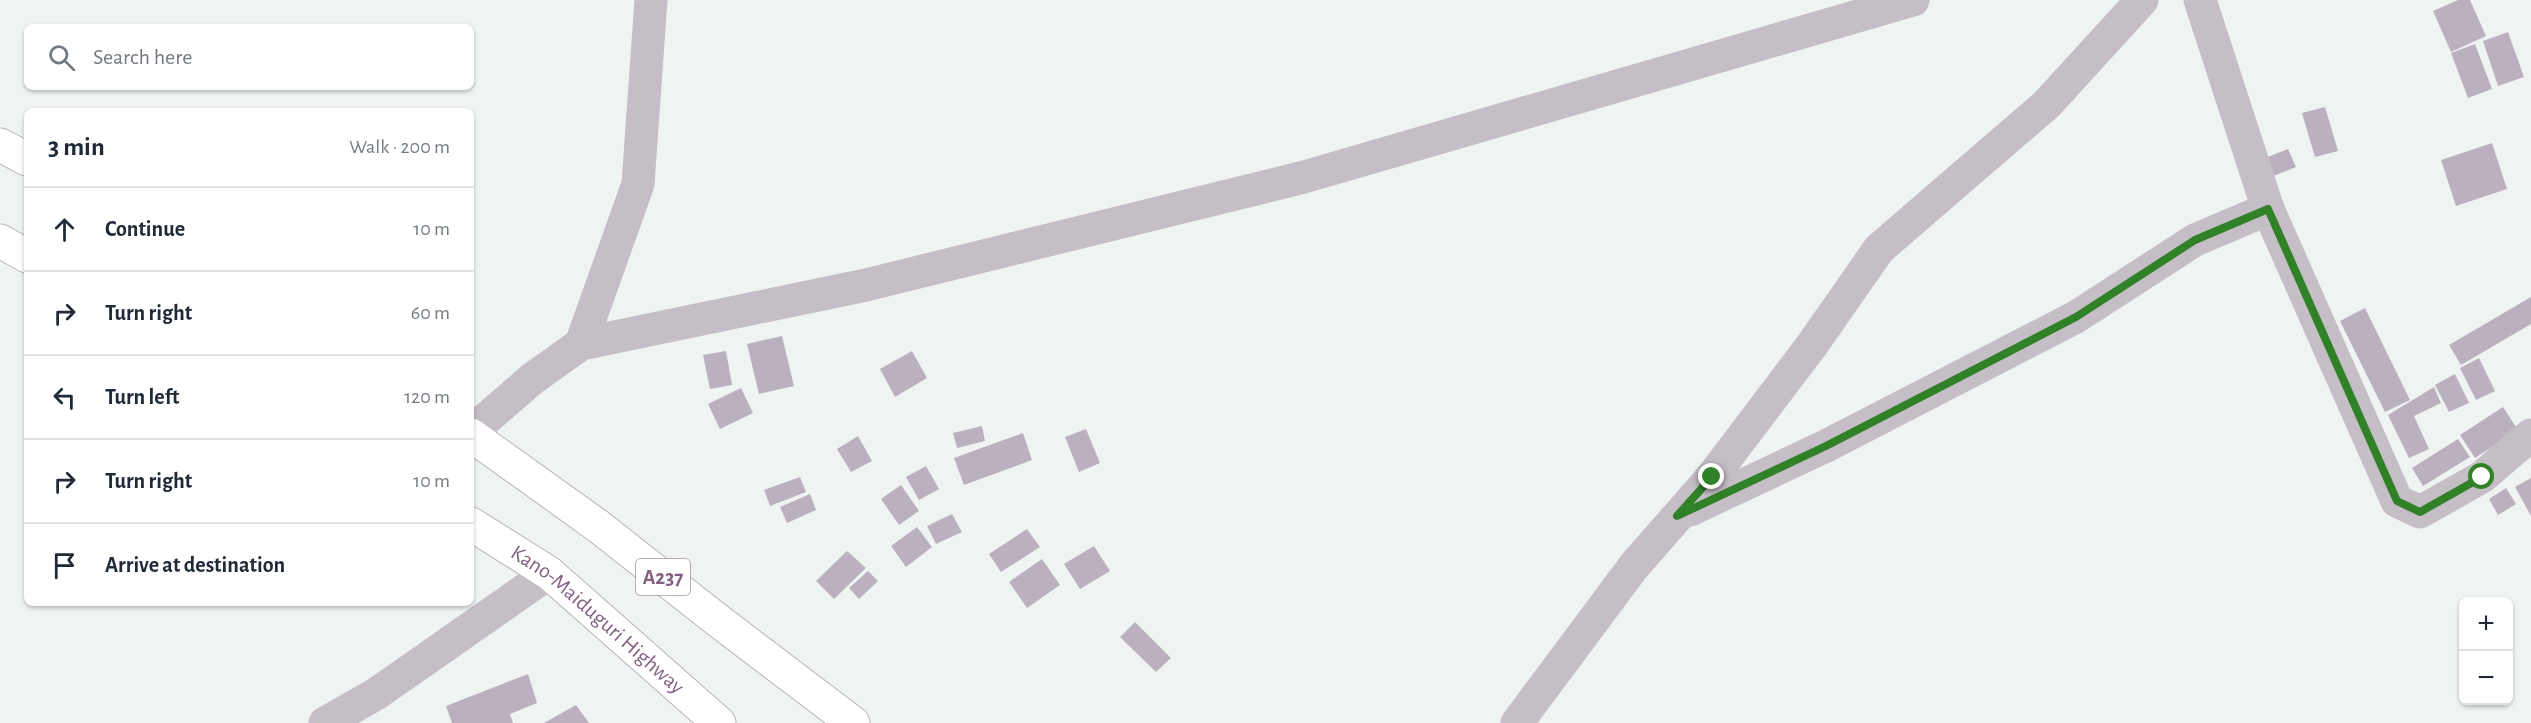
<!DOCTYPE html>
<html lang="en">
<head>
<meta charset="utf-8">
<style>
  :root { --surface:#fff; --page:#f2f2f3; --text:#1f2937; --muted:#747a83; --line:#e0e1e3 }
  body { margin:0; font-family:"Alegreya Sans",sans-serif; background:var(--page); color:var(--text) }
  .controls { position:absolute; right:18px; bottom:18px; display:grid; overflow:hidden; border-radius:9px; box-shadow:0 2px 4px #0004 }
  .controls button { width:54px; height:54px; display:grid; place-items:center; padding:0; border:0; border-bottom:2px solid var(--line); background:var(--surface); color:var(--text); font:30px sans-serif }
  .stop { position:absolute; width:18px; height:18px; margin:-14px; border:4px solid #308128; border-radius:50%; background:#fff }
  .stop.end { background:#308128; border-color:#fff; box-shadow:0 2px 6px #0008 }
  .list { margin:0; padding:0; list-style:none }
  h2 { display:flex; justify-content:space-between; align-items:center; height:78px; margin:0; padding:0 24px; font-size:26px }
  h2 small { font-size:20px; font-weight:400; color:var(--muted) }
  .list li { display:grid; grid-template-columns:39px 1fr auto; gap:18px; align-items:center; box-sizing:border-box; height:84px; padding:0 24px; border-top:2px solid var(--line) }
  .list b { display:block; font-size:22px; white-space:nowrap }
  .list em { font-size:20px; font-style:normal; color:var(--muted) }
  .icon { flex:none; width:33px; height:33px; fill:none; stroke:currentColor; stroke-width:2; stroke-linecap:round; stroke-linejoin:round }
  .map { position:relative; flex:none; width:2531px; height:723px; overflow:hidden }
  .search { position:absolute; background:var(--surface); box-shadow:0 2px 4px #0004; left:24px; top:24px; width:450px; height:66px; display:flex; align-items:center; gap:15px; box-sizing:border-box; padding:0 21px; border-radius:9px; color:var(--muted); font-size:22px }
  .panel { position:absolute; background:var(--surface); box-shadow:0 2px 4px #0004; left:24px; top:108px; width:450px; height:498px; border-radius:9px }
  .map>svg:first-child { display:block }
  .building { fill:#bbb0bd }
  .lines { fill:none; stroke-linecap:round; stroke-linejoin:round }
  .trunk-casing { stroke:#b9b1b9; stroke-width:35 }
  .minor { stroke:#c6bec6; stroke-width:33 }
  .tertiary { stroke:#c6bec6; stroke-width:33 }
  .trunk { stroke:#fff; stroke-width:33 }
  .route { stroke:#308128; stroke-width:8 }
  .labels { text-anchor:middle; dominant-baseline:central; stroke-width:6; stroke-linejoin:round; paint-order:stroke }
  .shield { fill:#fff; stroke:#a890a8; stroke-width:1.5 }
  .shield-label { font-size:21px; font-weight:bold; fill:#826182 }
  .street-label { font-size:22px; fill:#826182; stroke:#fff }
</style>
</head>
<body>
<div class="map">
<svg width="2531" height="723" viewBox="0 0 2531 723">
  <rect width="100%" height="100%" fill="#eff4f2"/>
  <g class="building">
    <polygon points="2458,0 2470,0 2486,36 2451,52 2433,11"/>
    <polygon points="2508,32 2524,77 2498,86 2483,41"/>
    <polygon points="2475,44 2492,89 2468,98 2451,53"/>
    <polygon points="2325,107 2338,151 2315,157 2302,113"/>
    <polygon points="2492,143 2507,189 2456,206 2441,160"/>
    <polygon points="2288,149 2296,167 2273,176 2265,158"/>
    <polygon points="2531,297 2531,324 2461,365 2449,345"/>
    <polygon points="2365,308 2410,400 2385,412 2340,321"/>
    <polygon points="782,336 794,386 759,394 747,344"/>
    <polygon points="726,351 732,385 710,389 703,355"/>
    <polygon points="912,351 927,378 895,397 880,369"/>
    <polygon points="2479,358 2495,391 2476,400 2460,368"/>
    <polygon points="2455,374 2469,403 2449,412 2435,385"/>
    <polygon points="2434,387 2441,403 2414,416 2429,449 2409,458 2388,415"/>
    <polygon points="741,388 753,413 720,429 708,404"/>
    <polygon points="2503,407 2518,430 2475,458 2460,435"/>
    <polygon points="982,426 985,441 957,448 953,433"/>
    <polygon points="1086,429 1100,463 1079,472 1065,437"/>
    <polygon points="1023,433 1032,460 964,485 954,458"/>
    <polygon points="858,436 872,461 851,472 837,449"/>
    <polygon points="2458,439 2470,457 2423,486 2412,468"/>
    <polygon points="926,466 939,489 919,500 906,477"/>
    <polygon points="800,477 806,492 770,506 764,490"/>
    <polygon points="2531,478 2531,516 2515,487"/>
    <polygon points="901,485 919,511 899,525 881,499"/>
    <polygon points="2506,488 2516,504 2498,515 2489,499"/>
    <polygon points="810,494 816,510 787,523 780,507"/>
    <polygon points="952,514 962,532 936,544 927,526"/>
    <polygon points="917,527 932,547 906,567 891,546"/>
    <polygon points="1027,529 1040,547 1001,572 989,554"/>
    <polygon points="1094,546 1110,571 1080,589 1064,564"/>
    <polygon points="847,551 866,568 834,599 816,581"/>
    <polygon points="1042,559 1060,585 1027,608 1009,582"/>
    <polygon points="868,571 878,581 859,599 849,588"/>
    <polygon points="1135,622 1171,658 1156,672 1120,637"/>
    <polygon points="528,674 537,703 510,714 513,723 452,723 446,706"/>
    <polygon points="576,705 589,723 544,723"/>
  </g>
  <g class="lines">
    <defs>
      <g id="trunk">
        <polyline points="0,145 27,159"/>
        <polyline points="0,241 27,256"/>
        <polyline points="471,435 598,526 716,619 853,723"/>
        <path id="s1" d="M471,524l78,49 170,150"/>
      </g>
    </defs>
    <use href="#trunk" class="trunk-casing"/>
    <g class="minor">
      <polyline points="2200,0 2268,209 2397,501 2420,512 2482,477 2531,435"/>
      <polyline points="1690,510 1826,446 2076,317 2195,240 2268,209"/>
      <polyline points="325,723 376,694 549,573"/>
      <polyline points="1517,723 1634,566 1712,477 1812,345 1879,249 2047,104 2142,0"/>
    </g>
    <g class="tertiary">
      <polyline points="581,344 638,184 651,0"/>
      <polyline points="471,432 532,379 581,344 866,285 1304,177 1913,0"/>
    </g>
    <use href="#trunk" class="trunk"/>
  </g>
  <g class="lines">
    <polyline class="route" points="1712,477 1677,516 1826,446 2076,317 2195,240 2268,209 2397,501 2420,512 2482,477"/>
  </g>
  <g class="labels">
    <rect class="shield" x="636" y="559" width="54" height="36" rx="4.5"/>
    <g class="shield-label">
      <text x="663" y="577">A237</text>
    </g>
    <g class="street-label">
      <text stroke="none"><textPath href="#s1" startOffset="159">Kano-Maiduguri Highway</textPath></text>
    </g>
  </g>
</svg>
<div class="controls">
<button>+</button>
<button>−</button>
</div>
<div class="stop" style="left:2482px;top:477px"></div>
<div class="stop end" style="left:1712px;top:477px"></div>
<div class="search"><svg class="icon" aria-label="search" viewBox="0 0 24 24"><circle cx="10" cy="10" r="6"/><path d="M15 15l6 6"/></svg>Search here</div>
<section class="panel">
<h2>3 min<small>Walk · 200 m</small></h2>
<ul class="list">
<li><svg class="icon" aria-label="ahead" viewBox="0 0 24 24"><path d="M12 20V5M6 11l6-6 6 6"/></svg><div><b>Continue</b></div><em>10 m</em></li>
<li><svg class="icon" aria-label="right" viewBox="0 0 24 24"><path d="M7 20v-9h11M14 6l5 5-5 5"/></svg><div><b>Turn right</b></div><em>60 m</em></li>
<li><svg class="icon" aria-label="left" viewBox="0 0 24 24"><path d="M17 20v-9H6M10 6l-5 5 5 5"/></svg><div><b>Turn left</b></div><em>120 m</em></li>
<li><svg class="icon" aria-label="right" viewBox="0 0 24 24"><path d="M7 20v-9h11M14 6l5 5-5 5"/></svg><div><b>Turn right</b></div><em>10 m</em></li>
<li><svg class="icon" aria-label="arrive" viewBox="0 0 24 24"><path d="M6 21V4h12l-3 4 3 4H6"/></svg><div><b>Arrive at destination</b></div></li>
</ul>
</section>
</div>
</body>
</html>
